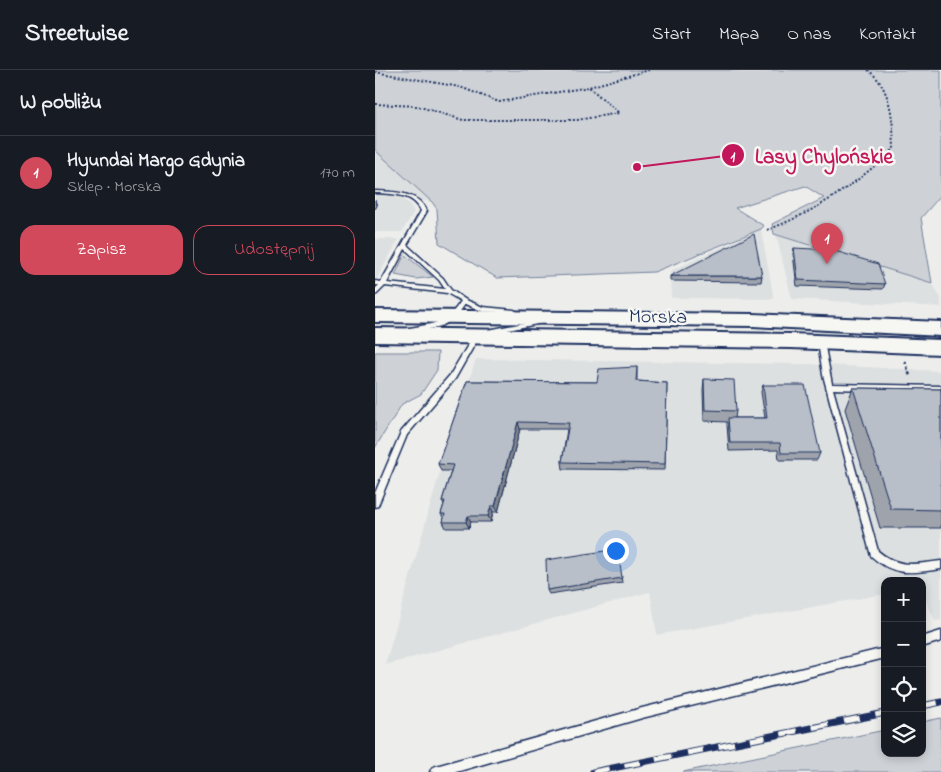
<!DOCTYPE html>
<html lang="pl">
<head>
<meta charset="utf-8">
<style>
  :root { --surface:#171b24; --page:#242831; --text:#f1f3f6; --muted:#9ea1a6; --line:#363941; --accent:#d1495b }
  body { margin:0; font-family:"Indie Flower",sans-serif; background:var(--page); color:var(--text) }
  .controls { position:absolute; right:15px; bottom:15px; display:grid; overflow:hidden; border-radius:10px; box-shadow:0 2px 8px #0003 }
  .controls button { width:45px; height:45px; display:grid; place-items:center; padding:0; border:0; border-bottom:1px solid var(--line); background:var(--surface); color:var(--text); font:25px sans-serif }
  .you { position:absolute; left:240px; top:480px; width:18px; height:18px; margin:-12px; border:4px solid #fff; border-radius:50%; background:#1a73e8; box-shadow:0 0 0 8px #1a73e833 }
  .badge { display:grid; place-items:center; width:32px; height:32px; border-radius:50%; background:var(--accent); color:#fff; font-size:16px; font-weight:700 }
  .pin { position:absolute; translate:-50% -41px; filter:drop-shadow(0 1px 2px #0008) }
  .pin::after { content:''; position:absolute; top:26px; width:18px; height:15px; background:inherit; clip-path:polygon(0 0,100% 0,50% 100%) }
  .list { margin:0; padding:0; list-style:none }
  h2 { display:flex; justify-content:space-between; align-items:center; height:65px; margin:0; padding:0 20px; font-size:21px }
  h2 small { font-size:16px; font-weight:400; color:var(--muted) }
  .list li { display:grid; grid-template-columns:32px 1fr auto; gap:15px; align-items:center; box-sizing:border-box; height:75px; padding:0 20px; border-top:1px solid var(--line) }
  .list b { display:block; font-size:19px; white-space:nowrap }
  .list p { margin:0; font-size:16px; white-space:nowrap; color:var(--muted) }
  .list em { font-size:16px; font-style:normal; color:var(--muted) }
  .actions { display:flex; gap:10px; padding:15px 20px }
  .actions a { flex:1; padding:11px 0; border:1px solid var(--accent); border-radius:15px; text-align:center; font-size:18px; color:var(--accent) }
  .actions .main { background:var(--accent); color:#fff }
  .icon { flex:none; width:28px; height:28px; fill:none; stroke:currentColor; stroke-width:2; stroke-linecap:round; stroke-linejoin:round }
  .map { position:relative; flex:none; width:566px; height:702px; overflow:hidden }
  header { display:flex; align-items:center; gap:30px; box-sizing:border-box; height:70px; padding:0 25px; background:var(--surface); border-bottom:1px solid var(--line) }
  header strong { font-size:24px }
  nav { display:flex; gap:28px; margin-inline-start:auto; font-size:18px }
  main { display:flex }
  aside { flex:1; background:var(--surface) }
  .map>svg:first-child { display:block }
  .built { fill:#dde0e1 }
  .green { fill:#ced2d7; stroke:#74809a }
  .lines { fill:none; stroke-linecap:round; stroke-linejoin:round }
  .service-casing { stroke:#1b2f5e; stroke-width:3 }
  .primary-casing { stroke:#1b2f5e; stroke-width:4 }
  .path-far1 { stroke:#1b2f5e; stroke-width:2; stroke-dasharray:2 2; stroke-linecap:butt }
  .path { stroke:#1b2f5e; stroke-width:2.5; stroke-dasharray:3 3; stroke-linecap:butt }
  .service { fill:#f6f6f2; fill-rule:evenodd }
  .primary { fill:#f6f6f2; fill-rule:evenodd }
  .rail-casing { stroke:#1b2f5e; stroke-width:7 }
  .rail { stroke:#f6f6f2; stroke-width:5; stroke-dasharray:16; stroke-linecap:butt }
  .wall { fill:#9fa4ac; stroke:#1b2f5e }
  .shaded-wall { fill:#82868c; stroke:#1b2f5e }
  .building { fill:#b9bfc8; stroke:#1b2f5e }
  .labels { text-anchor:middle; dominant-baseline:central; stroke-width:5; stroke-linejoin:round; paint-order:stroke }
  .street-label { font-size:20px; fill:#1b2f5e; stroke:#f6f6f2 }
  .leader { fill:none; stroke:#c2185b; stroke-width:2 }
  .callout-dot { fill:#c2185b; stroke:#f6f6f2; stroke-width:2 }
  .mark-label { font-size:15px; text-anchor:middle; font-weight:bold; fill:#fff }
  .callout-label { font-size:21px; text-anchor:middle; font-weight:bold; fill:#c2185b; stroke:#f6f6f2; stroke-width:5; stroke-linejoin:round; paint-order:stroke }
</style>
</head>
<body>
<header>
<strong>Streetwise</strong>
<nav><a>Start</a><a>Mapa</a><a>O nas</a><a>Kontakt</a></nav>
</header>
<main>
<aside>
<h2>W pobliżu<small></small></h2>
<ul class="list">
<li><span class="badge">1</span><div><b>Hyundai Margo Gdynia</b><p>Sklep · Morska</p></div><em>170 m</em></li>
</ul>
<div class="actions"><a class="main">Zapisz</a><a>Udostępnij</a></div>
</aside>
<div class="map">
<svg width="566" height="702" viewBox="0 0 566 702">
  <rect width="100%" height="100%" fill="#edeeec"/>
  <filter id="ink" filterUnits="userSpaceOnUse"><feTurbulence type="fractalNoise" baseFrequency=".02" numOctaves="2"/><feDisplacementMap in="SourceGraphic" scale="10" xChannelSelector="R" yChannelSelector="G"/><feConvolveMatrix kernelMatrix="1 2 1 2 8 2 1 2 1" color-interpolation-filters="sRGB"/></filter>
  <g filter="url(#ink)">
    <g class="built">
      <polygon points="0,53 57,132 26,129 34,133 39,142 27,162 0,162"/>
      <polygon points="386,159 399,229 296,228 295,201"/>
      <polygon points="401,165 557,213 566,228 566,237 417,229"/>
      <polygon points="0,169 24,169 0,212"/>
      <polygon points="101,289 434,294 566,301 566,550 560,551 547,522 547,511 510,511 510,524 282,565 275,522 10,595 75,366"/>
    </g>
    <g class="green">
      <polygon points="0,0 566,0 566,125 546,148 557,213 399,164 397,154 449,128 430,116 360,138 389,156 386,159 279,202 122,208 64,173 62,139 57,132 0,80"/>
      <polygon points="30,185 58,207 41,209 20,205 28,188 25,187"/>
      <polygon points="0,282 63,282 62,300 46,324 27,334 0,378"/>
      <polygon points="566,648 566,702 308,702 510,660 510,683 547,683 547,652"/>
    </g>
    <g class="lines">
      <defs>
        <g id="service">
          <path d="M0,121c19,1 42,0 52,20l-20,34 36,33 8,12 15,10 17,7 31,3 3,2 -1,1 -34,-2 -17,-7c-11,18 -23,24 -44,26 -5,1 -11,2 -16,1l-1,-1 1,-1c26,-6 39,-2 56,-28l-14,-8 -62,-7 -8,8 -2,1v-6l4,-4h-4v-4l6,1 40,-71c-8,-18 -29,-17 -46,-18zM30,179l34,31 6,9 -58,-6z"/>
          <polygon points="165,250 167,251 167,253 113,264 110,262 113,260"/>
          <polygon points="102,263 105,265 80,309 32,365 4,433 3,436 0,437 0,423 26,362 75,305 99,265"/>
          <path d="M444,270h4l1,2 8,42 109,2v6l-108,-3 45,162c21,18 37,13 63,10v8c-29,4 -47,8 -70,-13l-48,-181 -5,-33z"/>
          <polygon points="566,561 566,571 547,577 547,567"/>
          <polygon points="510,578 510,588 267,648 81,702 55,702 57,698 61,696 267,638"/>
        </g>
        <g id="primary">
          <polygon points="0,240 378,244 566,252 566,266 378,256 0,252"/>
          <polygon points="0,258 416,264 566,270 566,284 416,278 0,272"/>
        </g>
      </defs>
      <use href="#service" class="service-casing"/>
      <use href="#primary" class="primary-casing"/>
      <g class="path-far1">
        <polyline points="0,2 85,17 124,32 214,17 274,0"/>
        <polyline points="0,34 42,36 88,50 202,50 244,43 214,17"/>
        <path d="M392,160c49,-18 89,-46 127,-81 -1,-28 -2,-61 -26,-79"/>
      </g>
      <polyline class="path" points="530,291 535,306"/>
      <use href="#service" class="service"/>
      <use href="#primary" class="primary"/>
      <defs>
        <g id="rail">
          <polyline points="547,636 566,632"/>
          <polyline points="218,702 510,643"/>
        </g>
      </defs>
      <use href="#rail" class="rail-casing"/>
      <use href="#rail" class="rail"/>
    </g>
    <g class="wall">
      <polygon points="419,178 510,214 508,219 422,216 418,184"/>
      <polygon points="295,206 387,206 386,212 295,211"/>
      <polygon points="262,297 262,311 292,313 290,400 188,399 187,392 192,359 145,359 123,442 118,442 116,452 96,452 94,458 71,458 68,452 69,449 66,444 69,434 67,431 76,401 66,401 63,394 92,311 222,312"/>
      <polygon points="329,309 361,341 360,348 390,348 386,322 388,315 445,383 442,390 404,390 403,380 354,381 352,355 352,352 329,351 328,320"/>
      <polygon points="478,318 566,319 566,458 505,458 470,339"/>
      <polygon points="243,479 247,513 174,524 172,520"/>
    </g>
    <g class="shaded-wall">
      <polygon points="0,130 2,136 0,139"/>
      <polygon points="143,352 145,359 123,442 120,436"/>
      <polygon points="116,436 118,442 116,452 113,446"/>
      <polygon points="93,446 96,452 94,458 91,452"/>
    </g>
    <g class="building">
      <polygon points="379,164 387,206 295,206"/>
      <polygon points="419,178 457,180 503,194 510,214 423,210"/>
      <polygon points="262,297 261,311 292,313 290,394 187,392 194,353 143,352 120,436 116,436 113,446 93,446 91,452 68,452 70,444 66,444 70,431 67,431 78,395 63,394 92,311 222,312 224,299"/>
      <polygon points="329,309 359,310 361,341 330,340"/>
      <polygon points="388,315 430,315 445,383 406,383 405,373 355,373 353,348 392,348"/>
      <polygon points="478,318 566,319 566,440 516,439"/>
      <polygon points="243,479 247,508 172,520 171,490"/>
    </g>
  </g>
  <g class="labels">
    <g class="street-label">
      <text transform="translate(283 248) rotate(1)">Morska</text>
    </g>
  </g>
  <path class="leader" d="M262 97L358 85"/>
  <g class="callout-dot">
    <circle cx="262" cy="97" r="5"/>
    <circle cx="358" cy="85" r="12"/>
  </g>
  <g class="mark-label">
    <text x="358" y="91">1</text>
  </g>
  <g class="callout-label">
    <text x="449" y="93">Lasy Chylońskie</text>
  </g>
</svg>
<div class="controls">
<button>+</button>
<button>−</button>
<button><svg class="icon" aria-label="locate" viewBox="0 0 24 24"><circle cx="12" cy="12" r="6"/><path d="M12 2v4M12 18v4M2 12h4M18 12h4"/></svg></button>
<button><svg class="icon" aria-label="layers" viewBox="0 0 24 24"><path d="M12 4l9 5-9 5-9-5zM3 14l9 5 9-5"/></svg></button>
</div>
<div class="you"></div>
<div class="pin badge" style="left:452px;top:194px">1</div>
</div>
</main>
</body>
</html>
